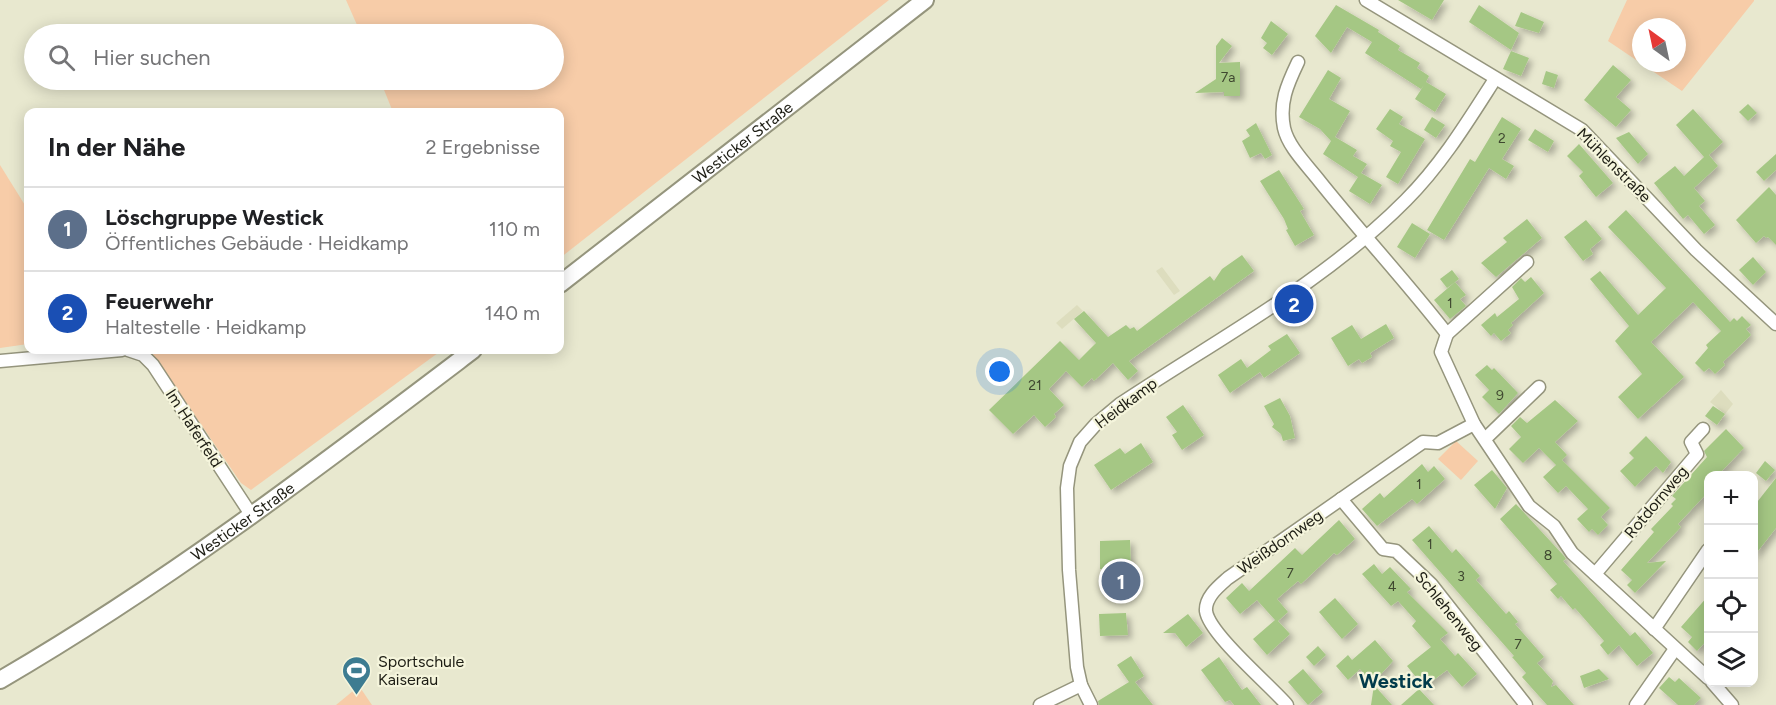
<!DOCTYPE html>
<html lang="de">
<head>
<meta charset="utf-8">
<style>
  :root { --surface:#fff; --page:#f2f2f2; --text:#202124; --muted:#757577; --line:#e0e0e0; --accent:#3d7c91 }
  body { margin:0; font-family:Figtree,sans-serif; background:var(--page); color:var(--text) }
  .controls { position:absolute; right:18px; bottom:18px; display:grid; overflow:hidden; border-radius:12px; box-shadow:0 3px 15px #0003 }
  .controls button { width:54px; height:54px; display:grid; place-items:center; padding:0; border:0; border-bottom:2px solid var(--line); background:var(--surface); color:var(--text); font:30px sans-serif }
  .compass { position:absolute; left:1632px; top:18px; width:54px; height:54px; border-radius:50%; background:var(--surface); box-shadow:0 3px 15px #0003; rotate:327deg }
  .you { position:absolute; left:1000px; top:372px; width:21px; height:21px; margin:-15px; border:4px solid #fff; border-radius:50%; background:#1a73e8; box-shadow:0 0 0 9px #1a73e833 }
  .badge { display:grid; place-items:center; width:39px; height:39px; border-radius:50%; background:var(--accent); color:#fff; font-size:20px; font-weight:700 }
  .pin { position:absolute; translate:-50% -50%; border:3px solid #fff; box-shadow:0 2px 6px #0006 }
  .list { margin:0; padding:0; list-style:none }
  h2 { display:flex; justify-content:space-between; align-items:center; height:78px; margin:0; padding:0 24px; font-size:26px }
  h2 small { font-size:20px; font-weight:400; color:var(--muted) }
  .list li { display:grid; grid-template-columns:39px 1fr auto; gap:18px; align-items:center; box-sizing:border-box; height:84px; padding:0 24px; border-top:2px solid var(--line) }
  .list b { display:block; font-size:22px; white-space:nowrap }
  .list p { margin:0; font-size:20px; white-space:nowrap; color:var(--muted) }
  .list em { font-size:20px; font-style:normal; color:var(--muted) }
  .icon { flex:none; width:33px; height:33px; fill:none; stroke:currentColor; stroke-width:2; stroke-linecap:round; stroke-linejoin:round }
  .map { position:relative; flex:none; width:1776px; height:705px; overflow:hidden }
  .search { position:absolute; background:var(--surface); box-shadow:0 3px 15px #0003; left:24px; top:24px; width:540px; height:66px; display:flex; align-items:center; gap:15px; box-sizing:border-box; padding:0 21px; border-radius:33px; color:var(--muted); font-size:22px }
  .panel { position:absolute; background:var(--surface); box-shadow:0 3px 15px #0003; left:24px; top:108px; width:540px; height:246px; border-radius:12px }
  .map>svg:first-child { display:block }
  .built { fill:#ddddbe }
  .green { fill:#f7cca8; fill-rule:evenodd }
  .building { fill:#a5c784; filter:url(#shadow) }
  .lines { fill:none; stroke-linecap:round; stroke-linejoin:round }
  .minor-casing { stroke:#95957d; stroke-width:15 }
  .tertiary-casing { stroke:#95957d; stroke-width:20 }
  .minor { stroke:#fff; stroke-width:12 }
  .tertiary { stroke:#fff; stroke-width:16 }
  .labels { text-anchor:middle; dominant-baseline:central; stroke-width:4.5; stroke-linejoin:round; paint-order:stroke }
  .number-label { font-size:14px; fill:#3f4830 }
  .street-label { font-size:16px; fill:#1d1d14; stroke:#f5f5dc }
  .poi-label { font-size:16px; fill:#1d1d14; stroke:#f5f5dc; text-anchor:start }
  .quarter-label { font-size:20px; font-weight:bold; fill:#023c4c; stroke:#f5f5dc }
</style>
</head>
<body>
<div class="map">
<svg width="1776" height="705" viewBox="0 0 1776 705">
  <defs>
    <filter id="shadow"><feDropShadow dx="4" dy="4" stdDeviation="3" flood-color="#0004"/></filter>
  </defs>
  <rect width="100%" height="100%" fill="#e8e8cf"/>
  <g class="built">
    <polygon points="1162,267 1180,291 1174,295 1156,271"/>
    <polygon points="1077,305 1083,311 1062,329 1056,323"/>
    <polygon points="1721,390 1733,404 1725,414 1710,402"/>
  </g>
  <g class="green">
    <polygon points="346,0 889,0 560,258 560,112 393,112 380,80 554,80 554,34 361,34"/>
    <path d="M1627,0h127v1l-72,90 -74,-50zM1641,27h36v36h-36z"/>
    <polygon points="0,165 28,210 28,344 0,348"/>
    <polygon points="150,350 442,350 251,490 241,483"/>
    <polygon points="1456,441 1478,461 1461,480 1438,459"/>
    <polygon points="359,686 372,705 336,705"/>
  </g>
  <g class="building">
    <polygon points="1398,0 1444,0 1432,20"/>
    <polygon points="1336,5 1379,30 1378,32 1400,46 1398,50 1420,63 1417,68 1429,76 1426,82 1446,94 1435,112 1415,99 1424,85 1421,89 1365,53 1372,42 1347,27 1331,53 1315,36"/>
    <polygon points="1479,5 1519,33 1511,50 1469,22"/>
    <polygon points="1521,12 1544,22 1539,33 1515,26"/>
    <polygon points="1271,21 1288,34 1272,55 1263,48 1267,43 1261,38"/>
    <polygon points="1222,38 1232,46 1219,63 1240,62 1240,96 1224,96 1224,92 1195,93 1216,79 1216,46"/>
    <polygon points="1511,51 1529,58 1521,76 1503,69"/>
    <polygon points="1613,65 1631,80 1616,97 1631,110 1616,127 1584,100"/>
    <polygon points="1328,70 1341,78 1329,99 1350,111 1335,137 1357,150 1353,156 1367,164 1361,173 1382,185 1370,204 1349,191 1358,177 1323,154 1331,141 1320,129 1299,117"/>
    <polygon points="1546,71 1558,75 1554,88 1542,84"/>
    <polygon points="1748,104 1757,113 1748,121 1739,112"/>
    <polygon points="1390,109 1403,117 1399,124 1425,139 1398,184 1386,177 1401,152 1390,146 1393,141 1376,129"/>
    <polygon points="1693,109 1723,142 1709,155 1718,166 1694,188 1705,201 1699,206 1715,225 1704,234 1688,215 1683,219 1654,183 1675,166 1684,176 1704,157 1676,125"/>
    <polygon points="1432,117 1445,125 1436,138 1424,130"/>
    <polygon points="1502,117 1521,129 1502,159 1514,166 1506,179 1489,168 1444,240 1427,230 1470,159 1475,162"/>
    <polygon points="1256,123 1272,155 1265,159 1261,153 1250,158 1242,141 1250,136 1246,130"/>
    <polygon points="1535,129 1554,141 1548,152 1528,140"/>
    <polygon points="1629,132 1648,154 1638,164 1616,138"/>
    <polygon points="1579,144 1613,183 1596,197 1579,176 1583,172 1567,156"/>
    <polygon points="1776,154 1776,170 1764,181 1756,172"/>
    <polygon points="1279,170 1304,209 1300,211 1314,235 1295,246 1286,230 1288,229 1284,219 1260,181"/>
    <polygon points="1769,187 1776,195 1776,245 1768,237 1766,238 1764,236 1756,243 1736,220"/>
    <polygon points="1626,210 1730,322 1734,318 1737,321 1742,316 1751,325 1746,329 1751,335 1723,362 1725,365 1715,374 1709,368 1704,372 1695,363 1708,348 1706,345 1721,331 1693,302 1651,342 1684,377 1638,419 1618,397 1642,374 1615,341 1629,326 1590,279 1600,271 1638,315 1666,288 1608,227"/>
    <polygon points="1527,219 1542,238 1496,277 1481,263 1507,242 1503,238"/>
    <polygon points="1586,220 1602,239 1590,249 1593,254 1583,261 1564,237"/>
    <polygon points="1412,223 1430,234 1415,258 1397,247"/>
    <polygon points="1242,255 1254,271 1129,361 1138,371 1128,380 1113,363 1094,381 1092,378 1082,387 1066,371 1049,389 1064,405 1054,414 1056,417 1045,427 1034,415 1013,434 989,410 1060,341 1079,360 1096,343 1074,319 1084,311 1108,337 1126,325 1130,329 1134,327 1137,331 1210,276 1214,281 1222,269"/>
    <polygon points="1753,257 1766,272 1753,285 1739,270"/>
    <polygon points="1452,270 1459,279 1447,288 1440,279"/>
    <polygon points="1531,277 1544,293 1511,323 1513,325 1508,330 1511,333 1501,341 1494,333 1491,336 1481,325 1495,313 1497,317 1519,299 1512,287 1521,278 1525,282"/>
    <polygon points="1455,282 1466,295 1460,299 1466,306 1450,319 1434,300"/>
    <polygon points="1386,324 1394,338 1370,353 1372,357 1362,363 1359,359 1348,366 1331,338 1352,325 1361,339"/>
    <polygon points="1287,334 1300,353 1264,378 1260,372 1230,393 1218,375 1241,359 1247,368 1271,350 1268,346"/>
    <polygon points="1487,365 1492,370 1494,368 1518,393 1499,414 1482,397 1489,390 1475,375"/>
    <polygon points="1280,398 1290,416 1295,438 1283,441 1281,434 1272,427 1274,424 1264,406"/>
    <polygon points="1555,400 1578,421 1555,442 1567,455 1562,460 1610,508 1601,517 1608,525 1598,535 1592,529 1589,532 1577,519 1588,509 1566,486 1558,493 1543,477 1556,465 1539,448 1523,463 1509,449 1521,437 1511,426 1520,417 1527,423"/>
    <polygon points="1183,405 1204,435 1182,450 1172,435 1177,432 1166,417"/>
    <polygon points="1713,406 1725,414 1717,425 1705,416"/>
    <polygon points="1726,429 1744,448 1717,476 1708,476 1708,492 1678,524 1681,527 1647,563 1666,561 1635,593 1627,585 1632,580 1621,570 1654,532 1651,529 1673,506 1671,504 1676,499 1672,496 1707,457 1704,451"/>
    <polygon points="1646,436 1671,462 1663,473 1656,466 1635,487 1620,471 1634,458 1629,453"/>
    <polygon points="1141,443 1153,462 1111,490 1094,465 1120,448 1125,454"/>
    <polygon points="1765,461 1775,470 1766,481 1756,473"/>
    <polygon points="1422,464 1428,472 1434,466 1445,479 1417,504 1412,499 1377,526 1362,509 1380,493 1384,498"/>
    <polygon points="1492,470 1507,488 1495,509 1474,485"/>
    <polygon points="1776,478 1776,528 1754,556 1754,506"/>
    <polygon points="1516,504 1564,556 1566,559 1563,561 1630,636 1635,632 1653,653 1637,666 1619,645 1608,655 1600,645 1604,641 1575,608 1573,610 1561,596 1558,599 1550,590 1557,584 1500,519"/>
    <polygon points="1339,520 1355,539 1337,555 1334,553 1301,584 1298,581 1277,599 1288,612 1278,621 1290,634 1267,655 1253,639 1275,620 1257,600 1240,614 1226,598 1242,583 1249,591 1295,548 1302,555"/>
    <polygon points="1429,526 1452,553 1456,549 1480,576 1476,580 1506,614 1509,611 1518,622 1515,624 1544,657 1537,663 1553,681 1551,687 1556,685 1574,705 1547,705 1522,677 1526,673 1512,657 1514,656 1412,540"/>
    <polygon points="1130,540 1131,568 1100,569 1100,541"/>
    <polygon points="1374,564 1382,574 1390,567 1411,589 1407,592 1448,633 1440,639 1455,656 1458,653 1477,674 1462,687 1447,670 1424,687 1407,666 1431,647 1412,626 1416,621 1398,601 1391,606 1362,574"/>
    <polygon points="1708,596 1708,639 1697,651 1688,642 1692,637 1681,627"/>
    <polygon points="1335,598 1358,624 1342,639 1319,612"/>
    <polygon points="1126,613 1128,635 1100,636 1099,614"/>
    <polygon points="1188,614 1203,633 1186,647 1175,633 1163,633"/>
    <polygon points="1375,640 1393,661 1372,684 1360,669 1348,680 1336,666 1348,655 1352,660"/>
    <polygon points="1318,646 1326,655 1314,666 1306,657"/>
    <polygon points="1131,656 1144,676 1135,682 1153,705 1099,705 1098,701 1129,682 1117,665"/>
    <polygon points="1219,657 1242,690 1247,687 1261,705 1234,705 1230,700 1225,702 1201,670"/>
    <polygon points="1303,669 1323,692 1308,705 1288,682"/>
    <polygon points="1599,669 1609,679 1584,688 1580,676"/>
    <polygon points="1669,677 1675,682 1679,678 1701,698 1694,705 1678,705 1659,688"/>
    <polygon points="1374,685 1392,705 1371,705"/>
    <polygon points="1419,689 1434,705 1401,705"/>
  </g>
  <g class="lines">
    <defs>
      <g id="minor">
        <polyline points="1366,0 1582,130 1696,250 1776,324"/>
        <path d="M1298,62c-11,23 -19,41 -14,66 4,18 21,35 33,50 42,53 88,102 130,156l-6,18 33,72 55,82 25,20 18,27 136,125"/>
        <polyline points="1447,334 1527,262"/>
        <polyline points="128,350 143,355 153,365 252,516"/>
        <polyline points="0,361 122,350"/>
        <polyline points="1485,439 1539,387"/>
        <polyline points="1341,499 1383,549 1396,551 1431,584 1526,705"/>
        <polyline points="1595,574 1697,454 1691,442 1703,429"/>
        <polyline points="1654,629 1708,550"/>
        <polyline points="1712,682 1732,705"/>
        <polyline points="1040,705 1081,685"/>
        <path d="M1091,705l-10,-20 -4,-18 -8,-97 -2,-82 3,-22 10,-24 16,-18 24,-20c96,-64 204,-121 286,-204 36,-36 62,-79 89,-121"/>
        <path d="M1287,705c-16,-19 -78,-71 -81,-94 -1,-14 13,-25 22,-33l195,-136 15,1 36,-19"/>
        <polyline points="1636,705 1675,649"/>
      </g>
      <g id="tertiary">
        <path id="s1" d="M560,284l365,-284"/>
        <path id="s2" d="M0,680c167,-97 320,-214 473,-330"/>
      </g>
    </defs>
    <use href="#minor" class="minor-casing"/>
    <use href="#tertiary" class="tertiary-casing"/>
    <use href="#minor" class="minor"/>
    <use href="#tertiary" class="tertiary"/>
  </g>
  <defs>
    <symbol id="stadium-pin" viewBox="-11 -11 22 30"><path d="M0 17L-7.5 6A9.5 9.5 0 1 1 7.5 6Z" fill="#3d7c91" stroke="#f5f5dc"/><path d="M0-5a6.5 5 0 1 0 0 10a6.5 5 0 1 0 0-10ZM-3.5-1.8h7v3.6h-7Z" fill="#fff"/></symbol>
  </defs>
  <g fill-rule="evenodd">
    <use href="#stadium-pin" x="340" y="654" width="33" height="45"/>
  </g>
  <g class="labels">
    <g class="number-label">
      <text x="1228" y="77">7a</text>
      <text x="1502" y="138">2</text>
      <text x="1450" y="303">1</text>
      <text x="1035" y="385">21</text>
      <text x="1500" y="395">9</text>
      <text x="1419" y="484">1</text>
      <text x="1430" y="544">1</text>
      <text x="1548" y="555">8</text>
      <text x="1290" y="573">7</text>
      <text x="1461" y="576">3</text>
      <text x="1392" y="586">4</text>
      <text x="1518" y="644">7</text>
    </g>
    <g class="street-label">
      <text stroke="none"><textPath href="#s1" startOffset="231">Westicker Straße</textPath></text>
      <text transform="translate(1614 165) rotate(45)">Mühlenstraße</text>
      <text transform="translate(1126 403) rotate(-37)">Heidkamp</text>
      <text transform="translate(194 428) rotate(57)">Im Haferfeld</text>
      <text transform="translate(1656 502) rotate(-50)">Rotdornweg</text>
      <text stroke="none"><textPath href="#s2" startOffset="290">Westicker Straße</textPath></text>
      <text transform="translate(1280 542) rotate(-35)">Weißdornweg</text>
      <text transform="translate(1449 611) rotate(51)">Schlehenweg</text>
    </g>
    <g class="poi-label">
      <text x="378" y="661">Sportschule<tspan x="378" dy="18">Kaiserau</tspan></text>
    </g>
    <g class="quarter-label">
      <text x="1396" y="681">Westick</text>
    </g>
  </g>
</svg>
<div class="controls">
<button>+</button>
<button>−</button>
<button><svg class="icon" aria-label="locate" viewBox="0 0 24 24"><circle cx="12" cy="12" r="6"/><path d="M12 2v4M12 18v4M2 12h4M18 12h4"/></svg></button>
<button><svg class="icon" aria-label="layers" viewBox="0 0 24 24"><path d="M12 4l9 5-9 5-9-5zM3 14l9 5 9-5"/></svg></button>
</div>
<svg class="compass" viewBox="-18 -18 36 36"><path d="M0-13l5 13h-10z" fill="#e53935"/><path d="M0 13l5-13h-10z" fill="#757577"/></svg>
<div class="you"></div>
<div class="pin badge" style="left:1121px;top:581px;background:#5c6f8a">1</div>
<div class="pin badge" style="left:1294px;top:304px;background:#1a4fb4">2</div>
<div class="search"><svg class="icon" aria-label="search" viewBox="0 0 24 24"><circle cx="10" cy="10" r="6"/><path d="M15 15l6 6"/></svg>Hier suchen</div>
<section class="panel">
<h2>In der Nähe<small>2 Ergebnisse</small></h2>
<ul class="list">
<li><span class="badge" style="background:#5c6f8a">1</span><div><b>Löschgruppe Westick</b><p>Öffentliches Gebäude · Heidkamp</p></div><em>110 m</em></li>
<li><span class="badge" style="background:#1a4fb4">2</span><div><b>Feuerwehr</b><p>Haltestelle · Heidkamp</p></div><em>140 m</em></li>
</ul>
</section>
</div>
</body>
</html>
